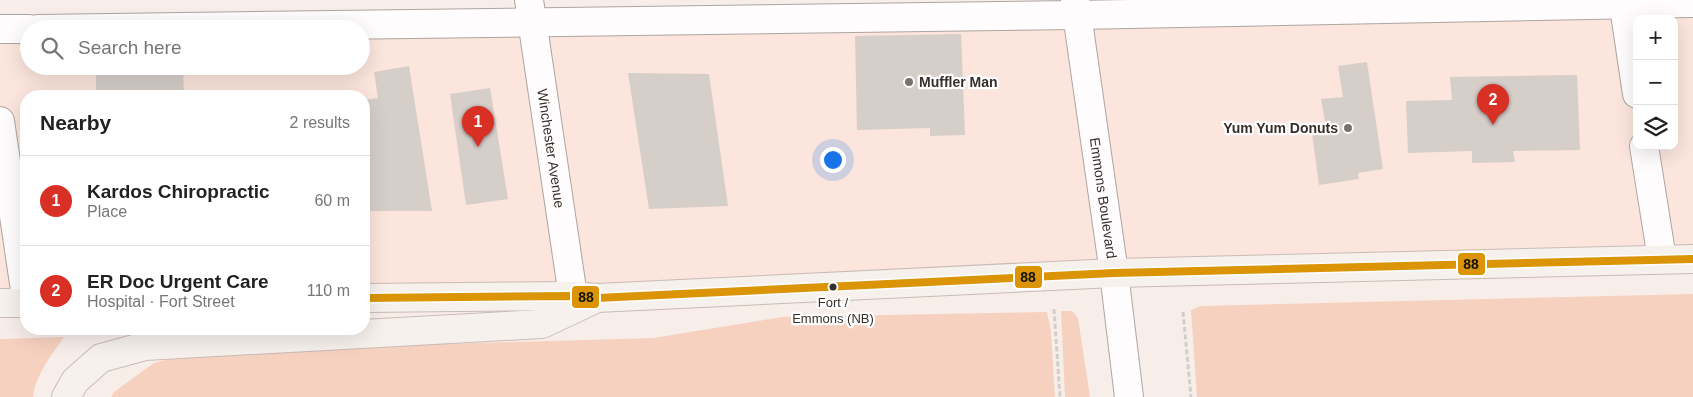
<!DOCTYPE html>
<html lang="en">
<head>
<meta charset="utf-8">
<style>
  :root { --surface:#fff; --page:#f6f6f6; --text:#222; --muted:#767676; --line:#e0e0e0; --accent:#d93025 }
  body { margin:0; font-family:Arial,sans-serif; background:var(--page); color:var(--text) }
  .controls { position:absolute; right:15px; top:15px; display:grid; overflow:hidden; border-radius:10px; box-shadow:0 5px 20px #0002 }
  .controls button { width:45px; height:45px; display:grid; place-items:center; padding:0; border:0; border-bottom:1px solid var(--line); background:var(--surface); color:var(--text); font:25px sans-serif }
  .you { position:absolute; left:832px; top:159px; width:18px; height:18px; margin:-12px; border:4px solid #fff; border-radius:50%; background:#1a73e8; box-shadow:0 0 0 8px #1a73e833 }
  .badge { display:grid; place-items:center; width:32px; height:32px; border-radius:50%; background:var(--accent); color:#fff; font-size:16px; font-weight:700 }
  .pin { position:absolute; translate:-50% -41px; filter:drop-shadow(0 1px 2px #0008) }
  .pin::after { content:''; position:absolute; top:26px; width:18px; height:15px; background:inherit; clip-path:polygon(0 0,100% 0,50% 100%) }
  .list { margin:0; padding:0; list-style:none }
  h2 { display:flex; justify-content:space-between; align-items:center; height:65px; margin:0; padding:0 20px; font-size:21px }
  h2 small { font-size:16px; font-weight:400; color:var(--muted) }
  .list li { display:grid; grid-template-columns:32px 1fr auto; gap:15px; align-items:center; box-sizing:border-box; height:90px; padding:0 20px; border-top:1px solid var(--line) }
  .list b { display:block; font-size:19px; white-space:nowrap }
  .list p { margin:0; font-size:16px; white-space:nowrap; color:var(--muted) }
  .list em { font-size:16px; font-style:normal; color:var(--muted) }
  .icon { flex:none; width:28px; height:28px; fill:none; stroke:currentColor; stroke-width:2; stroke-linecap:round; stroke-linejoin:round }
  .map { position:relative; flex:none; width:1693px; height:397px; overflow:hidden }
  .search { position:absolute; background:var(--surface); box-shadow:0 5px 20px #0002; left:20px; top:20px; width:350px; height:55px; display:flex; align-items:center; gap:12px; box-sizing:border-box; padding:0 18px; border-radius:28px; color:var(--muted); font-size:19px }
  .panel { position:absolute; background:var(--surface); box-shadow:0 5px 20px #0002; left:20px; top:90px; width:350px; height:245px; border-radius:20px }
  .map>svg:first-child { display:block }
  .built { fill:#fbe5dc; fill-rule:evenodd }
  .green { fill:#f7d1c0 }
  .building { fill:#d6cec9 }
  .lines { fill:none; stroke-linecap:round; stroke-linejoin:round }
  .minor-casing { stroke:#ada5a1; stroke-width:30 }
  .major-casing { stroke:#c9bbb5; stroke-width:30 }
  .path { stroke:#d1cecc; stroke-width:3; stroke-dasharray:5 2.5; stroke-linecap:butt }
  .minor { stroke:#fefcfc; stroke-width:28 }
  .major { stroke:#f7f1ed; stroke-width:28 }
  .bus-1-casing { stroke:#fff; stroke-width:11 }
  .bus-1 { stroke:#da9406; stroke-width:8 }
  .poi-dot { fill:#7a716d; stroke:#fff; stroke-width:2 }
  .bus-dot { fill:#362e2a; stroke:#fff; stroke-width:2 }
  .labels { text-anchor:middle; dominant-baseline:central; stroke-width:4.5; stroke-linejoin:round; paint-order:stroke }
  .bus-label { font-size:13px; fill:#362e2a; stroke:#fff }
  .poi-label { font-size:14px; font-weight:bold; fill:#362e2a; stroke:#fff; text-anchor:start }
  .street-label { font-size:14px; fill:#362e2a; stroke:#fff }
  .line-badge { stroke:#fff; stroke-width:2 }
  .pale-badge-label { font-size:14px; text-anchor:middle; font-weight:bold; fill:#111 }
</style>
</head>
<body>
<div class="map">
<svg width="1693" height="397" viewBox="0 0 1693 397">
  <rect width="100%" height="100%" fill="#f8eee9"/>
  <path class="built" d="M1693,3v256l-1329,39v-202h-338v207h-26v-274h29v37h332v-37zM1637,19h37v127h-37z"/>
  <g class="green">
    <polygon points="1693,294 1693,397 1197,397 1191,310 1201,306"/>
    <polygon points="1061,311 1072,311 1078,318 1090,397 1065,397"/>
    <polygon points="1047,312 1051,331 1055,397 111,397 114,392 154,363 199,351 653,338 782,317"/>
    <path d="M64,337c-13,19 -28,37 -31,60h-33v-58z"/>
  </g>
  <g class="building">
    <polygon points="961,34 965,135 930,136 930,128 857,130 855,36"/>
    <polygon points="1367,62 1383,169 1358,173 1359,179 1319,185 1312,133 1325,122 1321,99 1343,97 1338,66"/>
    <polygon points="96,66 183,66 184,96 96,96"/>
    <polygon points="409,66 432,211 364,211 364,100 378,98 374,72"/>
    <polygon points="628,73 709,74 728,206 649,209"/>
    <polygon points="1577,75 1580,150 1513,151 1515,162 1472,163 1472,151 1408,153 1406,101 1452,100 1450,77"/>
    <polygon points="490,88 508,199 466,205 450,94"/>
  </g>
  <g class="lines">
    <defs>
      <g id="minor">
        <path id="s1" d="M529,0l44,296"/>
        <path id="s2" d="M1075,0l39,273 15,124"/>
        <polyline points="1623,0 1637,94"/>
        <polyline points="0,29 29,29"/>
        <polyline points="38,29 1077,15 1693,3"/>
        <polyline points="0,121 26,297"/>
        <polyline points="1644,146 1662,259"/>
      </g>
      <g id="major">
        <polyline points="364,298 573,296 597,298 1114,273 1693,259"/>
        <polyline points="0,303 26,303"/>
        <polyline points="66,397 75,381 101,358 145,346 542,324 595,299"/>
      </g>
    </defs>
    <use href="#minor" class="minor-casing"/>
    <use href="#major" class="major-casing"/>
    <g class="path">
      <polyline points="1054,309 1060,397"/>
      <polyline points="1183,312 1191,397"/>
    </g>
    <use href="#minor" class="minor"/>
    <use href="#major" class="major"/>
    <defs>
      <polyline id="bus-1" points="364,298 573,296 597,298 1114,273 1693,259"/>
    </defs>
    <use href="#bus-1" class="bus-1-casing"/>
    <use href="#bus-1" class="bus-1"/>
  </g>
  <g class="poi-dot">
    <circle cx="909" cy="82" r="5"/>
    <circle cx="1348" cy="128" r="5"/>
  </g>
  <circle class="bus-dot" cx="833" cy="287" r="4.5"/>
  <g class="labels">
    <g class="bus-label">
      <text x="833" y="302">Fort /<tspan x="833" dy="16">Emmons (NB)</tspan></text>
    </g>
    <g class="poi-label">
      <text x="919" y="82">Muffler Man</text>
      <text x="1338" y="128" text-anchor="end">Yum Yum Donuts</text>
    </g>
    <g class="street-label">
      <text stroke="none"><textPath href="#s1" startOffset="150">Winchester Avenue</textPath></text>
      <text stroke="none"><textPath href="#s2" startOffset="200">Emmons Boulevard</textPath></text>
    </g>
  </g>
  <g class="line-badge">
    <rect x="1457" y="252" width="29" height="24" rx="5" fill="#da9406"/>
    <rect x="1014" y="265" width="29" height="24" rx="5" fill="#da9406"/>
    <rect x="571" y="285" width="29" height="24" rx="5" fill="#da9406"/>
  </g>
  <g class="pale-badge-label">
    <text x="1471" y="269">88</text>
    <text x="1028" y="282">88</text>
    <text x="586" y="302">88</text>
  </g>
</svg>
<div class="controls">
<button>+</button>
<button>−</button>
<button><svg class="icon" aria-label="layers" viewBox="0 0 24 24"><path d="M12 4l9 5-9 5-9-5zM3 14l9 5 9-5"/></svg></button>
</div>
<div class="you"></div>
<div class="pin badge" style="left:478px;top:147px">1</div>
<div class="pin badge" style="left:1493px;top:125px">2</div>
<div class="search"><svg class="icon" aria-label="search" viewBox="0 0 24 24"><circle cx="10" cy="10" r="6"/><path d="M15 15l6 6"/></svg>Search here</div>
<section class="panel">
<h2>Nearby<small>2 results</small></h2>
<ul class="list">
<li><span class="badge">1</span><div><b>Kardos Chiropractic</b><p>Place</p></div><em>60 m</em></li>
<li><span class="badge">2</span><div><b>ER Doc Urgent Care</b><p>Hospital · Fort Street</p></div><em>110 m</em></li>
</ul>
</section>
</div>
</body>
</html>
